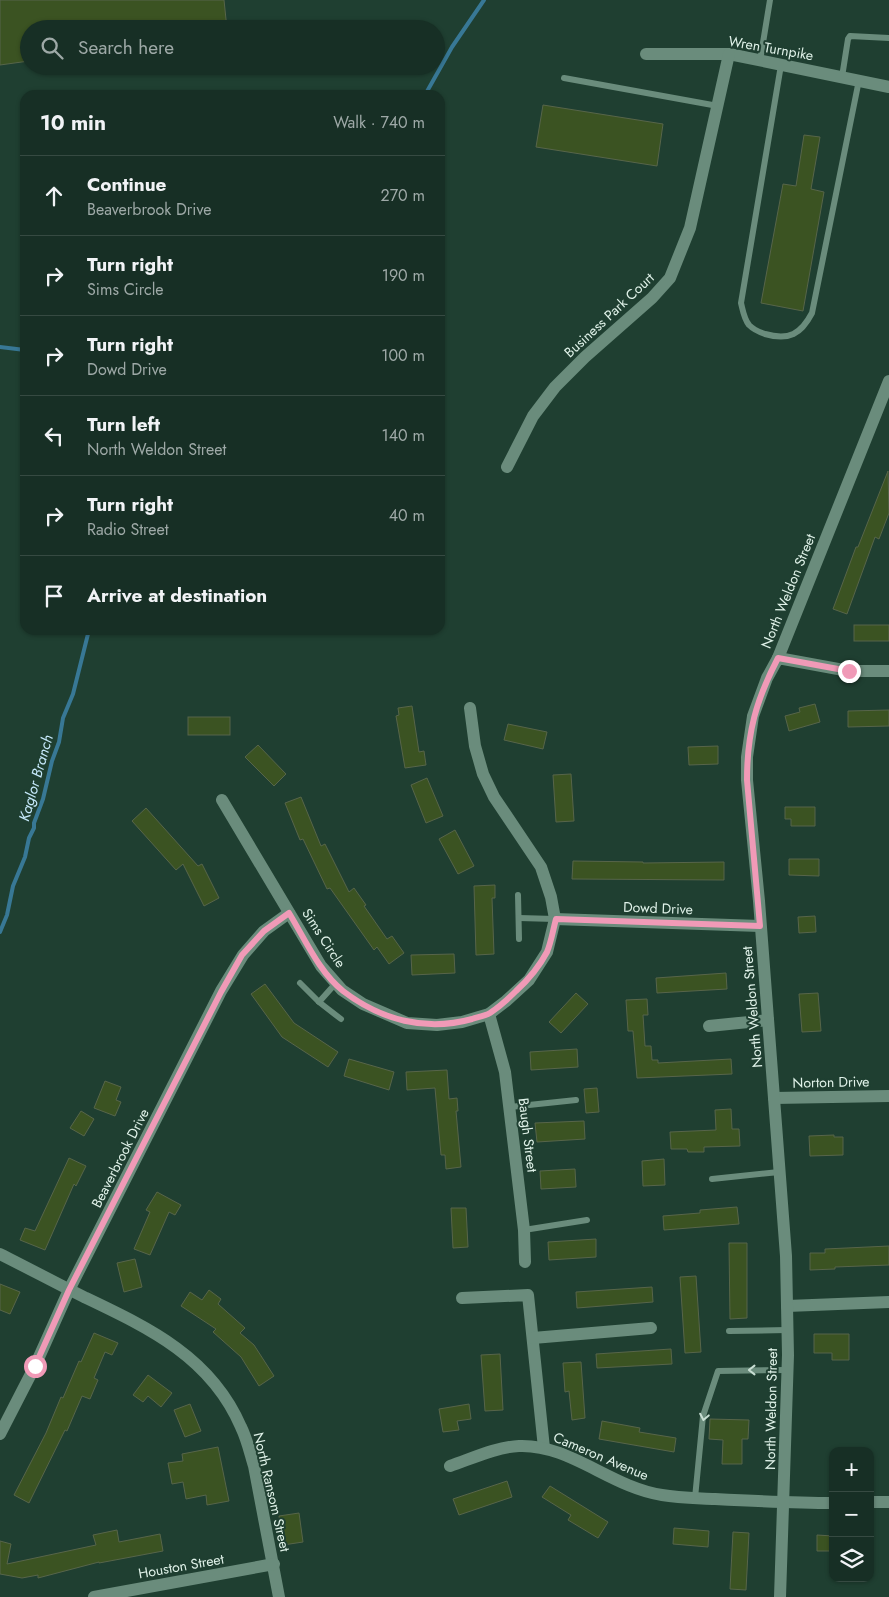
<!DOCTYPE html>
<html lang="en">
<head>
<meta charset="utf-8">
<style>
  :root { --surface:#172f25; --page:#20372d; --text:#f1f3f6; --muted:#9ea9a7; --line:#364a42 }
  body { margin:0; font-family:Jost,sans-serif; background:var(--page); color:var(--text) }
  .controls { position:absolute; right:15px; bottom:15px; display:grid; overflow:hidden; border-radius:10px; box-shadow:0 1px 4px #0004 }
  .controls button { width:45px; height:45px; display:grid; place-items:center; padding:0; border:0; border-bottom:1px solid var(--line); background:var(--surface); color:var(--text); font:25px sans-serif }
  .stop { position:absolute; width:15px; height:15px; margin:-11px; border:4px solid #f09ab7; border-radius:50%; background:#fff }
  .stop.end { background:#f09ab7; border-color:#fff; box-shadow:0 1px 5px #0008 }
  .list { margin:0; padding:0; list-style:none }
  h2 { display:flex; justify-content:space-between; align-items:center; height:65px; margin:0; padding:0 20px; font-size:21px }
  h2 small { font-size:16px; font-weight:400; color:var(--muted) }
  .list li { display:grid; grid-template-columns:32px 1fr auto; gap:15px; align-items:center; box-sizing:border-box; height:80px; padding:0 20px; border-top:1px solid var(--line) }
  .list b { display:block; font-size:19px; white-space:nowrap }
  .list p { margin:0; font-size:16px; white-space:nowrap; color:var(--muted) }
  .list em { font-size:16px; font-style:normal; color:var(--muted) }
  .icon { flex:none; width:28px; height:28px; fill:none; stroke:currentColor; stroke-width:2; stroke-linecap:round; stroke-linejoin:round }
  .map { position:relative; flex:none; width:889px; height:1597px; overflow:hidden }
  .search { position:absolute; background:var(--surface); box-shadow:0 1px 4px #0004; left:20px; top:20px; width:425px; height:55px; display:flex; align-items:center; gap:12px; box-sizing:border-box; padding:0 18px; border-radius:28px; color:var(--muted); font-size:19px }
  .panel { position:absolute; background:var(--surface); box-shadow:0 1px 4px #0004; left:20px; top:90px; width:425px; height:545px; border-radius:15px }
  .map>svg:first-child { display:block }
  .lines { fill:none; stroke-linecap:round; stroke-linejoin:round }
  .stream { stroke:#387895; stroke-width:4 }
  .building { fill:#3b5322; stroke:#57654a }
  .service { stroke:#6a8c7c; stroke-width:6 }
  .minor { stroke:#6a8c7c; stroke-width:12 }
  .tertiary { stroke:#6a8c7c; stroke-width:12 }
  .oneway { stroke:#c8ded3 }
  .route { stroke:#f09ab7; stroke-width:6 }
  .labels { text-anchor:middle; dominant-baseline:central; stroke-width:4; stroke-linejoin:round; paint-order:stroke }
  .street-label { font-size:14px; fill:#e0f2e9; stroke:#1f3f31 }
  .water-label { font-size:15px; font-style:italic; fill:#c7eafc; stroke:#1f3f31 }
</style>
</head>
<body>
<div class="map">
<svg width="889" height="1597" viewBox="0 0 889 1597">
  <rect width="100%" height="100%" fill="#1f3f31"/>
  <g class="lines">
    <g class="stream">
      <polyline points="425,95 452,47 484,0"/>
      <polyline points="0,347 25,350"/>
      <polyline points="0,932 7,915 13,886 25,857 29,838 34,828 34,823 43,799 52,761 59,742 63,718 73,694 89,630"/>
    </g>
  </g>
  <g class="building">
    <polygon points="0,0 224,0 227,29 29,29 29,61 0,65"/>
    <polygon points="543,105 663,124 657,166 536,147"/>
    <polygon points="804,135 820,137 811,189 824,192 803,311 761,303 783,184 796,186"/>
    <polygon points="888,471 889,513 879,539 875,537 847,614 833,609 856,547 858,547"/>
    <rect x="854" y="625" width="35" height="16"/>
    <polygon points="815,704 820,722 789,731 785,716 800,712 799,708"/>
    <polygon points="412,706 419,752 424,751 426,765 405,768 396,716 399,715 398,708"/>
    <polygon points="889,710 889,726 848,727 848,711"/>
    <rect x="188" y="717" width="42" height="18"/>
    <polygon points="508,724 547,732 543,749 504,740"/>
    <polygon points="258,745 286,774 274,786 245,757"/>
    <polygon points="718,746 718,764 689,765 688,747"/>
    <polygon points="571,774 574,821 556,822 553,775"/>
    <polygon points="427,778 443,816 426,823 411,785"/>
    <polygon points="301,797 321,846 325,844 349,892 354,888 366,905 364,906 387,939 392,936 404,953 389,964 377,947 374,950 330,888 327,889 303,839 300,840 285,803"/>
    <polygon points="785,807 815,807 815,826 791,826 791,819 785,819"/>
    <polygon points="146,808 198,866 202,864 219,898 204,906 183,864 176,870 132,821"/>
    <polygon points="455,830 474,866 458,874 439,839"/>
    <polygon points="789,859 819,859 819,876 789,875"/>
    <polygon points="573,861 643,862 643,863 724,862 724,880 572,879"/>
    <polygon points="495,885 495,898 492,898 494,954 476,955 474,886"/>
    <polygon points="815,916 816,932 799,933 798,917"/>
    <polygon points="454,954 455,973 412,975 411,955"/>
    <polygon points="726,973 727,989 657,993 656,978"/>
    <polygon points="265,984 294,1023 338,1052 328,1067 282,1037 251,994"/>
    <polygon points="576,993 588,1004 561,1033 549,1022"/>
    <polygon points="818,993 821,1031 802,1032 799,994"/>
    <polygon points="647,999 648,1015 643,1015 645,1046 651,1046 652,1060 658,1060 658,1063 731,1059 732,1074 637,1078 633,1031 628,1031 626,1000"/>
    <polygon points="577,1049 578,1067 531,1070 530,1052"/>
    <polygon points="349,1059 394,1072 389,1090 344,1076"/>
    <polygon points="447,1070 449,1099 457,1098 458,1111 456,1111 461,1167 446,1169 445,1155 441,1155 435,1088 407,1090 406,1072"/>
    <polygon points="105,1081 121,1087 116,1100 121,1102 115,1116 94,1108"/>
    <polygon points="597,1088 599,1112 586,1113 584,1089"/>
    <polygon points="731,1109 732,1129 739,1129 740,1146 704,1147 704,1152 688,1152 687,1149 671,1149 670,1132 716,1130 715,1110"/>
    <polygon points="81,1111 94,1119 84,1136 70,1128"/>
    <polygon points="584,1121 585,1139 537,1142 535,1123"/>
    <polygon points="834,1135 834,1137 843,1137 843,1155 810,1156 809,1136"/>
    <polygon points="69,1158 86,1166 76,1186 74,1184 45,1250 20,1240 25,1228 35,1231"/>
    <polygon points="664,1159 665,1185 643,1186 642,1161"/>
    <polygon points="575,1169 576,1187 541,1189 540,1171"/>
    <polygon points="157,1192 181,1205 175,1215 169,1212 150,1255 134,1249 150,1212 146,1210"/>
    <polygon points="737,1207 739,1224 664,1230 663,1216 700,1213 700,1210"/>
    <polygon points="451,1208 466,1208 468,1247 453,1248"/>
    <polygon points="596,1239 596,1257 549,1260 548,1242"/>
    <polygon points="729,1243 747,1243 747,1318 730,1319"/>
    <polygon points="889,1246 889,1265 835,1267 835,1269 810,1270 810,1253 825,1253 825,1249"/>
    <polygon points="135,1259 142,1287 124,1292 117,1263"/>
    <polygon points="696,1276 701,1352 685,1353 680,1277"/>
    <polygon points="0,1284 20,1292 10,1314 0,1310"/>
    <polygon points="652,1287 653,1302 577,1308 576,1292"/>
    <polygon points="209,1290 221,1299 218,1304 245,1328 240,1333 254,1345 274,1376 259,1386 241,1357 213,1332 216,1329 181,1306 190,1292 202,1300"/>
    <polygon points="94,1333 118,1343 112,1355 105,1352 94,1378 98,1380 90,1399 82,1396 67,1431 65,1430 29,1503 14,1495 46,1433 61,1397 63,1398 79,1361 81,1362"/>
    <polygon points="814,1334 849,1334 849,1360 832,1360 832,1353 814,1353"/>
    <polygon points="671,1349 672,1364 597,1368 596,1354"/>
    <polygon points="500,1354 503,1410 485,1411 481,1355"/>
    <polygon points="581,1362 585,1418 572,1420 569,1391 565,1392 563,1363"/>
    <polygon points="148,1375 172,1393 161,1407 148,1396 143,1402 133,1395"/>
    <polygon points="190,1404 201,1431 185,1437 174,1410"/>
    <polygon points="469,1404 471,1419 457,1421 459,1430 443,1432 439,1409"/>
    <polygon points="710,1419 749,1420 748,1439 742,1439 742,1464 722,1464 723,1440 709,1439"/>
    <polygon points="602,1421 640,1428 639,1432 676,1438 674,1452 599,1439"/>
    <polygon points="218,1447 229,1501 207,1505 206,1495 186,1499 183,1482 172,1484 168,1463 183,1461 182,1454"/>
    <polygon points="507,1481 512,1497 459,1515 453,1499"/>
    <polygon points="550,1486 608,1522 598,1538 568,1520 571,1515 542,1497"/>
    <polygon points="299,1513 303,1542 283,1545 279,1516"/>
    <polygon points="674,1528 709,1531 708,1547 673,1544"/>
    <polygon points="117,1530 119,1542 160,1534 163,1551 99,1563 99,1562 38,1578 38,1575 22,1578 0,1574 0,1541 11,1544 7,1564 96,1545 93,1535"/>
    <polygon points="733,1532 749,1533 746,1590 730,1589"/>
    <polygon points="817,1535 833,1536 833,1551 817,1551"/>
  </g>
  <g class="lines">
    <g class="service">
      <polyline points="760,61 770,0"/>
      <path d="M781,65l-40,238c2,8 3,16 8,22 5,5 10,7 16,9 24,7 36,0 47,-21l47,-233"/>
      <polyline points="842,77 848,39 850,36 889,38"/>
      <polyline points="564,78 718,106"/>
      <polyline points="518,895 519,939"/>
      <polyline points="519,918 555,919"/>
      <polyline points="300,983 319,1002 336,983"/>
      <polyline points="319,1002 341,1019"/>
      <polyline points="510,1107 576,1100"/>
      <polyline points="712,1179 779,1172"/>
      <polyline points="524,1230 587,1220"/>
      <polyline points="729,1331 787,1330"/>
      <polyline points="695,1498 703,1416 718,1371 787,1370"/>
    </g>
    <g class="minor">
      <polyline points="646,54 729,54 889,87"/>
      <polyline points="507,467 533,416 555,387 585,357 652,298 670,278 690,228 729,54"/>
      <polyline points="778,658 889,381"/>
      <polyline points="222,800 321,966 342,990 363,1004 407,1023 437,1025 462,1022 489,1014 506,1001 529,980 547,952 555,919 551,897 541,867 494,797 483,774 475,746 470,708"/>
      <polyline points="555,919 760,926"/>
      <polyline points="489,1014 505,1072 524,1230 525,1262"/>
      <polyline points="709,1026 768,1020"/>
      <polyline points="774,1098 889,1096"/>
      <path d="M0,1254c28,14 56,29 84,43 65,31 127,60 157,130 6,12 9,26 13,39l25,131"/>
      <polyline points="462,1298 528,1295 544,1448"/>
      <polyline points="787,1306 889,1302"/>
      <polyline points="533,1338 651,1328"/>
      <polyline points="0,1434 35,1366 69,1290 221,991 243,955 264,931 289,913"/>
      <path d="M450,1466c21,-7 46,-19 69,-20 51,-2 91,41 143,49 17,3 35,3 53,4 39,2 78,4 118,4"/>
      <polyline points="870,1502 889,1502"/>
      <polyline points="94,1597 274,1564"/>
    </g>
    <polyline class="tertiary" points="780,1597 788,1355 786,1256 759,901 747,780 747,757 753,716 767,678 778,658 849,671 889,671"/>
  </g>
  <defs><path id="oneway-chevron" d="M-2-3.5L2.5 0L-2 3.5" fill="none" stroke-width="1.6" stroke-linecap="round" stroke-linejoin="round" transform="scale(1.25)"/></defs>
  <g class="oneway">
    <use href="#oneway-chevron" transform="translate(752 1370) rotate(180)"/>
    <use href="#oneway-chevron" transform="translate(704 1417) rotate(101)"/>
  </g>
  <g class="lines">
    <path class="route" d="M35,1366l34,-76 152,-298 21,-37 22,-24 25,-18c16,26 30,59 54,78 38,29 83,41 129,28 6,-2 13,-3 18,-6 9,-6 18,-14 26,-22 12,-11 23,-24 31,-39 4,-9 6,-22 9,-33l204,7 -13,-146c0,-47 9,-80 31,-122l71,13"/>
  </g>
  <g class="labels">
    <g class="street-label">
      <text transform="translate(771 48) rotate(10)">Wren Turnpike</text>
      <text transform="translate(609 315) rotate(-43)">Business Park Court</text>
      <text transform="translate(788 591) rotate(-68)">North Weldon Street</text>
      <text transform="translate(658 908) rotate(2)">Dowd Drive</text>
      <text transform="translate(324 938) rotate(57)">Sims Circle</text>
      <text transform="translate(752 1007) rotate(-95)">North Weldon Street</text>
      <text transform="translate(831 1082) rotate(-1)">Norton Drive</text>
      <text transform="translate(528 1135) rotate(83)">Baugh Street</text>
      <text transform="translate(120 1158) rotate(-63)">Beaverbrook Drive</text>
      <text transform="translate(771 1409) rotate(-89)">North Weldon Street</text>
      <text transform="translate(601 1456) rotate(23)">Cameron Avenue</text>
      <text transform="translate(272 1492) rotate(77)">North Ransom Street</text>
      <text transform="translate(181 1566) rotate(-10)">Houston Street</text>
    </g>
    <g class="water-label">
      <text transform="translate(36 778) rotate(-74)">Kaglor Branch</text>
    </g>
  </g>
</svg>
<div class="controls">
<button>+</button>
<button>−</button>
<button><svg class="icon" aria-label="layers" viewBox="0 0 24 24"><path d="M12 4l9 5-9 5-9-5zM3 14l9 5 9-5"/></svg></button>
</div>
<div class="stop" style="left:35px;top:1366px"></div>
<div class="stop end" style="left:849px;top:671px"></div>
<div class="search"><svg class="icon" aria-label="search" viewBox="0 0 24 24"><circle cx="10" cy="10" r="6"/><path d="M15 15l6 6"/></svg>Search here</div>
<section class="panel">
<h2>10 min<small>Walk · 740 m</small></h2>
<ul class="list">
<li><svg class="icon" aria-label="ahead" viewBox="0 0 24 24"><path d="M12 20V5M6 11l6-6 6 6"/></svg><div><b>Continue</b><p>Beaverbrook Drive</p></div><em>270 m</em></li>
<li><svg class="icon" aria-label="right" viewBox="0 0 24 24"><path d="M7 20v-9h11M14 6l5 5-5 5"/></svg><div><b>Turn right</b><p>Sims Circle</p></div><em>190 m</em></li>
<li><svg class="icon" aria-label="right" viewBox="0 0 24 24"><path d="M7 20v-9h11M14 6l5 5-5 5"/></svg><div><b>Turn right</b><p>Dowd Drive</p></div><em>100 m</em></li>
<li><svg class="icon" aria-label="left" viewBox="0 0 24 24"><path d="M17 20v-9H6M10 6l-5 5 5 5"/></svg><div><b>Turn left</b><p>North Weldon Street</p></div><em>140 m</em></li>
<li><svg class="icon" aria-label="right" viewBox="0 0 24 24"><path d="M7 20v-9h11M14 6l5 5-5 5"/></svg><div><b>Turn right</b><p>Radio Street</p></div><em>40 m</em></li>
<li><svg class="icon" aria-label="arrive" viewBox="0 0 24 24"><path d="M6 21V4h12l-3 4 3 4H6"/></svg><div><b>Arrive at destination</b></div></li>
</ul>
</section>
</div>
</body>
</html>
